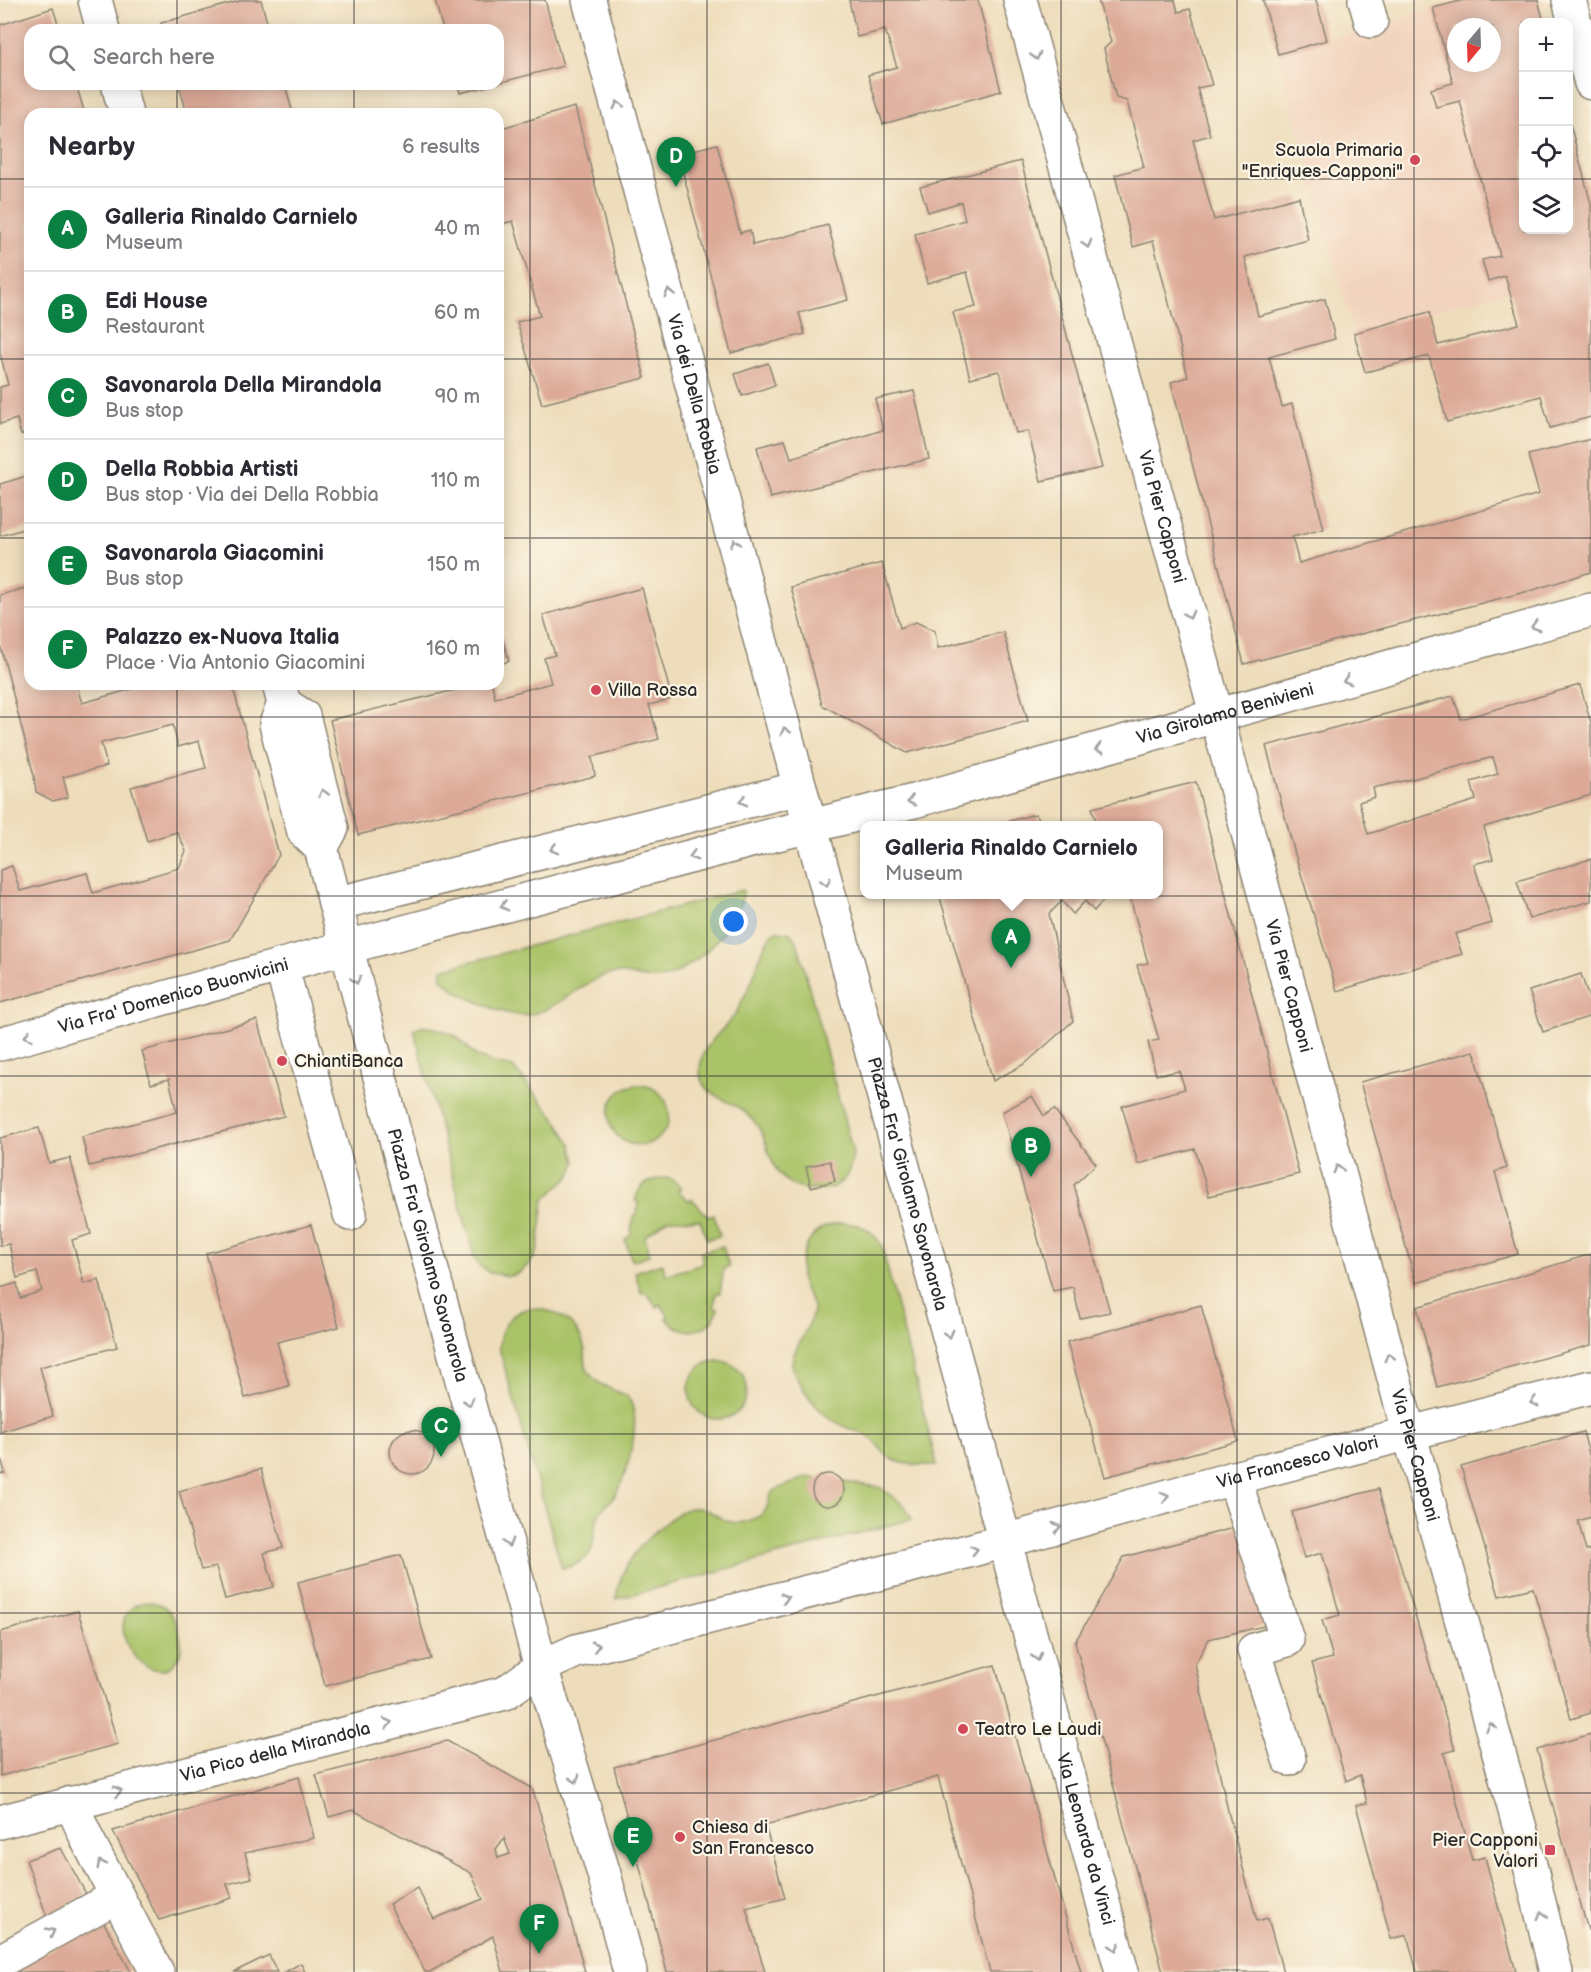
<!DOCTYPE html>
<html lang="en">
<head>
<meta charset="utf-8">
<style>
  :root { --surface:#fff; --page:#f2f2f3; --text:#2b2b33; --muted:#7c7c81; --line:#e1e1e2; --accent:#0b8043 }
  body { margin:0; font-family:"Balsamiq Sans",sans-serif; background:var(--page); color:var(--text) }
  .controls { position:absolute; right:18px; top:18px; display:grid; overflow:hidden; border-radius:12px; box-shadow:0 3px 15px #0003 }
  .controls button { width:54px; height:54px; display:grid; place-items:center; padding:0; border:0; border-bottom:2px solid var(--line); background:var(--surface); color:var(--text); font:30px sans-serif }
  .compass { position:absolute; left:1447px; top:18px; width:54px; height:54px; border-radius:50%; background:var(--surface); box-shadow:0 3px 15px #0003; rotate:199deg }
  .you { position:absolute; left:734px; top:922px; width:21px; height:21px; margin:-15px; border:4px solid #fff; border-radius:50%; background:#1a73e8; box-shadow:0 0 0 9px #1a73e833 }
  .badge { display:grid; place-items:center; width:39px; height:39px; border-radius:50%; background:var(--accent); color:#fff; font-size:20px; font-weight:700 }
  .pin { position:absolute; translate:-50% -50px; filter:drop-shadow(0 2px 3px #0008) }
  .pin::after { content:''; position:absolute; top:32px; width:21px; height:18px; background:inherit; clip-path:polygon(0 0,100% 0,50% 100%) }
  .popup { position:absolute; left:860px; top:821px; width:303px; height:78px; box-sizing:border-box; display:grid; place-content:center; border-radius:12px; background:var(--surface); filter:drop-shadow(0 2px 4px #0005); font-size:20px; white-space:nowrap; color:var(--muted) }
  .popup b { font-size:22px; color:var(--text) }
  .popup::after { content:''; position:absolute; left:50%; top:100%; margin-left:-12px; border:12px solid transparent; border-top-color:var(--surface) }
  .list { margin:0; padding:0; list-style:none }
  h2 { display:flex; justify-content:space-between; align-items:center; height:78px; margin:0; padding:0 24px; font-size:26px }
  h2 small { font-size:20px; font-weight:400; color:var(--muted) }
  .list li { display:grid; grid-template-columns:39px 1fr auto; gap:18px; align-items:center; box-sizing:border-box; height:84px; padding:0 24px; border-top:2px solid var(--line) }
  .list b { display:block; font-size:22px; white-space:nowrap }
  .list p { margin:0; font-size:20px; white-space:nowrap; color:var(--muted) }
  .list em { font-size:20px; font-style:normal; color:var(--muted) }
  .icon { flex:none; width:33px; height:33px; fill:none; stroke:currentColor; stroke-width:2; stroke-linecap:round; stroke-linejoin:round }
  .map { position:relative; flex:none; width:1591px; height:1972px; overflow:hidden }
  .search { position:absolute; background:var(--surface); box-shadow:0 3px 15px #0003; left:24px; top:24px; width:480px; height:66px; display:flex; align-items:center; gap:15px; box-sizing:border-box; padding:0 21px; border-radius:18px; color:var(--muted); font-size:22px }
  .panel { position:absolute; background:var(--surface); box-shadow:0 3px 15px #0003; left:24px; top:108px; width:480px; height:582px; border-radius:18px }
  .map>svg:first-child { display:block }
  .built { fill:#f2d4be; fill-rule:evenodd }
  .green { fill:#aac368; stroke:#6a774a; stroke-width:1.5 }
  .building { fill:#ddaa98; fill-rule:evenodd }
  .lines { fill:none; stroke-linecap:round; stroke-linejoin:round }
  .minor-casing { stroke:#8c8473; stroke-width:36 }
  .minor { stroke:#fff; stroke-width:33 }
  .oneway { stroke:#a0a0a0 }
  .grid { fill:none; stroke:#2b2b2b; stroke-width:1.5; stroke-opacity:0.55 }
  .poi-dot { fill:#d1495b; stroke:#fcf5e5; stroke-width:2 }
  .labels { text-anchor:middle; dominant-baseline:central; stroke-width:4.5; stroke-linejoin:round; paint-order:stroke }
  .poi-label { font-size:18px; fill:#2b2b2b; stroke:#fcf5e5; text-anchor:start }
  .street-label { font-size:18px; fill:#2b2b2b; stroke:#fcf5e5 }
</style>
</head>
<body>
<div class="map">
<svg width="1591" height="1972" viewBox="0 0 1591 1972">
  <rect width="100%" height="100%" fill="#fcf5e5"/>
  <filter id="ink" filterUnits="userSpaceOnUse"><feTurbulence type="fractalNoise" baseFrequency=".0167" numOctaves="2"/><feDisplacementMap in="SourceGraphic" scale="12" xChannelSelector="R" yChannelSelector="G"/><feConvolveMatrix kernelMatrix="1 2 1 2 8 2 1 2 1" color-interpolation-filters="sRGB"/></filter>
  <filter id="wash" filterUnits="userSpaceOnUse"><feTurbulence type="fractalNoise" baseFrequency=".008" numOctaves="4" result="noise"/><feDisplacementMap in="SourceGraphic" scale="24" xChannelSelector="R" yChannelSelector="G"/><feGaussianBlur stdDeviation="1.35" result="paint"/><feColorMatrix in="noise" values="0 0 0 0 0 0 0 0 0 0 0 0 0 0 0 0 0 1.4 0 .05"/><feComposite in="paint" operator="in"/></filter>
  <g filter="url(#wash)">
    <rect width="100%" height="100%" fill="#edb"/>
    <path class="built" d="M1464,0h74l6,22h-20v208h44l1,-113 22,87v64l-237,65 -76,-279zM1456,27h36v36h-36z"/>
    <g class="green">
      <path d="M743,890c1,31 -54,85 -84,89 -17,2 -33,-9 -50,-5 -28,8 -53,37 -81,41 -15,2 -32,-5 -45,-11 -15,-6 -30,-13 -41,-26v-9z"/>
      <path d="M776,931l13,1 8,9 56,212c-1,9 -3,19 -9,26 -13,15 -45,14 -59,1 -19,-17 -16,-43 -32,-60 -4,-4 -9,-9 -14,-12 -16,-10 -40,-15 -39,-39 1,-24 21,-36 34,-53 5,-7 8,-17 13,-24 9,-17 15,-52 29,-61z"/>
      <polygon points="422,1026 439,1029 456,1036 476,1056 493,1063 513,1067 555,1118 571,1143 576,1162 571,1175 544,1200 538,1249 534,1258 527,1266 519,1273 510,1276 502,1275 490,1273 481,1267 475,1260 414,1030"/>
      <circle cx="639" cy="1115" r="30"/>
      <path d="M666,1178l7,2 8,7 -3,3 11,11 3,-2 17,18 5,-2 6,21 -13,3 -7,-19 -31,-1 -24,17 4,19 -17,6 -7,-22 5,-2 4,-22h3l1,-13 -3,-1c4,-17 14,-21 31,-23z"/>
      <path d="M843,1223c19,1 30,6 39,24l55,218c-14,0 -32,1 -45,-6 -10,-5 -14,-16 -23,-22 -6,-4 -14,-6 -21,-9 -22,-10 -30,-18 -44,-38 -5,-8 -10,-15 -12,-24 -1,-16 19,-37 21,-56 1,-9 -7,-15 -10,-24 -7,-20 2,-50 22,-59 5,-3 13,-3 18,-4z"/>
      <path d="M723,1246l6,21 -5,1 -4,25h-4l-2,14 4,1c-5,25 -37,31 -52,10l3,-2 -9,-12 -3,3 -11,-15 -5,1 -6,-21 27,-9 4,12 37,-11 -2,-12z"/>
      <path d="M530,1308c26,1 50,15 55,43 1,9 -1,15 5,23 9,12 23,16 36,21 19,19 2,76 -9,97 -4,9 -13,13 -17,21 -6,11 -5,20 -7,32 -2,14 -18,21 -31,23l-63,-220c1,-22 10,-35 31,-40z"/>
      <circle cx="718" cy="1390" r="29"/>
      <path d="M807,1477l72,10 25,18 8,14 -296,80c3,-33 25,-56 49,-76 7,-6 18,-15 28,-15 27,-1 28,24 60,11 20,-8 12,-17 20,-28z"/>
      <path d="M147,1601c4,1 10,2 14,4 15,7 25,39 17,53 -23,38 -78,-26 -44,-52 3,-2 10,-3 13,-5z"/>
    </g>
    <g id="blocks">
      <g class="building">
        <polygon points="243,0 261,0 269,30 163,30 161,23"/>
        <polygon points="435,0 545,0 563,66 498,83 498,30 443,30"/>
        <polygon points="849,0 978,0 1001,91 883,124 868,75 897,67 885,30 857,37"/>
        <polygon points="1098,0 1175,0 1178,12 1190,9 1212,85 1197,88 1210,135 1193,140 1214,220 1299,197 1308,240 1245,257 1258,316 1325,299 1335,339 1269,357 1282,407 1292,404 1324,529 1292,537 1299,563 1539,494 1528,455 1591,439 1591,572 1533,590 1244,664 1171,382 1188,377 1153,241 1133,247 1115,175 1144,167 1127,101 1116,98 1104,49 1111,42"/>
        <polygon points="1263,0 1316,0 1327,40 1278,54"/>
        <path d="M1464,0h74l6,22h-20v208h45v-110l22,84v213l-41,11 -9,-32 -94,26 -18,-66 -64,16 -11,-39 75,-21 9,33 81,-21 -14,-48 -17,5 -6,-21 18,-4 -40,-155 -24,6 -5,-18 22,-6 -20,-75zM1456,27h36v36h-36z"/>
        <polygon points="53,8 60,30 30,30 30,84 76,84 85,114 30,114 30,432 21,435 17,419 0,424 0,387 8,385 0,353 0,25"/>
        <polygon points="179,84 285,84 293,114 187,114"/>
        <polygon points="458,84 493,84 493,85 460,93"/>
        <polygon points="575,107 645,378 542,404 517,322 540,316 513,221 498,225 498,129"/>
        <polygon points="717,144 740,233 750,230 753,245 828,225 848,300 799,313 805,334 731,353 678,154"/>
        <polygon points="1021,161 1102,468 1041,481 1028,431 1016,433 999,371 970,378 953,312 976,307 967,272 927,283 915,234 965,220 961,202 928,212 920,187"/>
        <polygon points="768,363 775,385 742,396 735,374"/>
        <polygon points="914,391 929,459 770,498 757,447 785,440 791,458 883,430 875,399"/>
        <polygon points="30,475 30,527 0,536 0,484"/>
        <polygon points="882,563 900,628 916,622 935,631 938,648 1003,632 1028,721 907,753 822,705 791,587"/>
        <polygon points="30,587 30,684 76,684 82,703 139,687 138,684 232,684 279,855 230,940 0,1003 0,870 12,866 20,891 87,873 93,893 179,868 186,851 177,832 147,841 131,787 206,768 199,741 178,747 173,725 101,743 107,766 63,777 68,797 53,801 36,792 34,776 0,644 0,595"/>
        <polygon points="642,588 672,699 649,705 659,739 592,757 595,776 358,835 330,720 480,684 492,684 495,698 551,683 544,658 555,655 543,615"/>
        <polygon points="502,637 509,661 498,665 498,638"/>
        <path d="M1580,685l11,38v72l-107,32 9,32 -19,5 18,59 -37,11 7,20 -125,37 -42,-137 -29,-108 187,-50 8,23zM1493,757l5,17 -27,8 5,18 -108,34 -9,-32 16,-5 -2,-9 43,-10z"/>
        <polygon points="1196,782 1299,1174 1209,1196 1195,1149 1138,1164 1122,1106 1185,1089 1179,1071 1156,1075 1148,1042 1159,1040 1137,965 1148,963 1129,894 1158,894 1158,825 1097,825 1092,808"/>
        <polygon points="1035,814 1044,825 995,825"/>
        <polygon points="1591,859 1591,901 1529,919 1517,881"/>
        <polygon points="939,894 1109,894 1094,911 1085,901 1073,914 1062,901 1049,914 1073,1021 1026,1063 993,1081"/>
        <polygon points="1581,974 1591,1004 1591,1016 1543,1032 1529,991"/>
        <polygon points="257,1020 284,1116 89,1166 82,1137 177,1112 169,1079 151,1084 142,1051"/>
        <polygon points="1474,1051 1507,1168 1495,1172 1518,1254 1416,1283 1360,1082"/>
        <polygon points="1032,1096 1044,1116 1054,1109 1096,1164 1074,1185 1110,1312 1080,1318 1073,1287 1053,1291 1002,1112"/>
        <polygon points="39,1128 49,1163 70,1158 91,1234 72,1240 84,1284 99,1280 117,1347 40,1367 53,1416 0,1432 0,1288 17,1283 20,1298 42,1291 37,1272 17,1278 9,1244 0,1246 0,1138"/>
        <polygon points="830,1161 835,1181 811,1187 806,1167"/>
        <polygon points="311,1225 339,1327 277,1342 289,1386 245,1398 206,1253"/>
        <polygon points="1591,1254 1591,1345 1437,1387 1417,1307"/>
        <polygon points="1201,1305 1238,1441 1105,1477 1067,1342"/>
        <circle cx="412" cy="1452" r="22"/>
        <polygon points="1583,1432 1591,1461 1591,1517 1578,1521 1586,1551 1591,1550 1591,1713 1571,1719 1533,1588 1499,1596 1461,1467"/>
        <polygon points="0,1454 5,1473 0,1474"/>
        <polygon points="261,1469 283,1548 264,1553 274,1587 225,1599 216,1567 201,1570 179,1491"/>
        <circle cx="828" cy="1490" r="16"/>
        <polygon points="1378,1489 1455,1750 1444,1753 1472,1860 1485,1857 1516,1972 1417,1972 1407,1935 1391,1939 1356,1805 1367,1803 1360,1775 1346,1781 1312,1663 1333,1658 1322,1620 1340,1615 1322,1553 1304,1558 1292,1512"/>
        <polygon points="1241,1526 1264,1626 1209,1639 1195,1664 1229,1815 1257,1921 1268,1918 1283,1972 1163,1972 1075,1642 1124,1557"/>
        <polygon points="401,1555 431,1659 325,1686 298,1582"/>
        <polygon points="78,1611 118,1744 0,1776 0,1632"/>
        <polygon points="995,1665 1081,1972 990,1972 938,1777 765,1825 785,1898 746,1908 765,1972 667,1972 614,1767"/>
        <polygon points="1591,1734 1591,1929 1588,1930 1537,1750"/>
        <path d="M447,1741l85,47 17,53 36,131h-82l-10,-36 -63,36h-5l-36,-68 28,-16 17,31 49,-20 -12,-26 -118,-63 -24,7 -13,-42zM504,1838l6,16 -12,4 -2,-9z"/>
        <polygon points="299,1777 314,1838 245,1853 252,1878 227,1884 232,1898 159,1920 113,1831"/>
        <polygon points="61,1848 86,1894 48,1919 26,1860"/>
        <polygon points="103,1921 131,1972 6,1972"/>
        <polygon points="269,1955 277,1972 234,1972"/>
        <polygon points="301,1963 305,1972 285,1972"/>
      </g>
    </g>
  </g>
  <g filter="url(#ink)">
    <use href="#blocks" fill-opacity="0" stroke="#8c8473" stroke-width="1.5"/>
    <g class="lines">
      <defs>
        <g id="minor">
          <polyline points="95,0 103,30"/>
          <path id="s1" d="M589,0l211,788 322,1184"/>
          <path id="s2" d="M1020,0l182,661 197,736 129,460 28,115"/>
          <polyline points="1365,0 1371,21"/>
          <polyline points="1569,0 1591,83"/>
          <polyline points="118,84 126,114"/>
          <path id="s3" d="M279,684l5,20 -8,20 28,108 17,16 77,299 143,520 63,207 26,98"/>
          <polyline points="284,704 303,716 332,828 321,848"/>
          <polyline points="335,904 800,788"/>
          <polyline points="281,965 350,1214"/>
          <path id="s4" d="M0,1044l347,-97 426,-112 141,-34 677,-191"/>
          <polyline points="1234,1478 1287,1640 1254,1650 1289,1759"/>
          <polyline points="71,1803 88,1841 157,1972"/>
          <path id="s5" d="M0,1822l505,-129 36,-26 35,-16 396,-101 262,-72 357,-91"/>
          <polyline points="0,1961 117,1896"/>
        </g>
      </defs>
      <use href="#minor" class="minor-casing"/>
      <use href="#minor" class="minor"/>
    </g>
    <defs><path id="oneway-chevron" d="M-2-3.5L2.5 0L-2 3.5" fill="none" stroke-width="1.6" stroke-linecap="round" stroke-linejoin="round" transform="scale(1.5)"/></defs>
    <g class="oneway">
      <use href="#oneway-chevron" transform="translate(1036 56) rotate(75)"/>
      <use href="#oneway-chevron" transform="translate(618 105) rotate(-105)"/>
      <use href="#oneway-chevron" transform="translate(1087 244) rotate(75)"/>
      <use href="#oneway-chevron" transform="translate(669 293) rotate(-105)"/>
      <use href="#oneway-chevron" transform="translate(735 543) rotate(-105)"/>
      <use href="#oneway-chevron" transform="translate(1189 615) rotate(75)"/>
      <use href="#oneway-chevron" transform="translate(1535 626) rotate(164)"/>
      <use href="#oneway-chevron" transform="translate(1347 680) rotate(164)"/>
      <use href="#oneway-chevron" transform="translate(785 731) rotate(-105)"/>
      <use href="#oneway-chevron" transform="translate(1099 749) rotate(164)"/>
      <use href="#oneway-chevron" transform="translate(323 793) rotate(-105)"/>
      <use href="#oneway-chevron" transform="translate(743 801) rotate(166)"/>
      <use href="#oneway-chevron" transform="translate(911 801) rotate(165)"/>
      <use href="#oneway-chevron" transform="translate(554 849) rotate(166)"/>
      <use href="#oneway-chevron" transform="translate(693 856) rotate(165)"/>
      <use href="#oneway-chevron" transform="translate(826 882) rotate(75)"/>
      <use href="#oneway-chevron" transform="translate(504 906) rotate(165)"/>
      <use href="#oneway-chevron" transform="translate(356 980) rotate(76)"/>
      <use href="#oneway-chevron" transform="translate(28 1036) rotate(164)"/>
      <use href="#oneway-chevron" transform="translate(1338 1169) rotate(-105)"/>
      <use href="#oneway-chevron" transform="translate(949 1334) rotate(75)"/>
      <use href="#oneway-chevron" transform="translate(1389 1357) rotate(-105)"/>
      <use href="#oneway-chevron" transform="translate(469 1402) rotate(74)"/>
      <use href="#oneway-chevron" transform="translate(1534 1402) rotate(165)"/>
      <use href="#oneway-chevron" transform="translate(1165 1497) rotate(-15)"/>
      <use href="#oneway-chevron" transform="translate(1057 1527) rotate(-16)"/>
      <use href="#oneway-chevron" transform="translate(508 1543) rotate(75)"/>
      <use href="#oneway-chevron" transform="translate(974 1550) rotate(-14)"/>
      <use href="#oneway-chevron" transform="translate(785 1598) rotate(-14)"/>
      <use href="#oneway-chevron" transform="translate(596 1646) rotate(-14)"/>
      <use href="#oneway-chevron" transform="translate(1037 1657) rotate(75)"/>
      <use href="#oneway-chevron" transform="translate(388 1723) rotate(-14)"/>
      <use href="#oneway-chevron" transform="translate(1491 1727) rotate(-105)"/>
      <use href="#oneway-chevron" transform="translate(575 1779) rotate(73)"/>
      <use href="#oneway-chevron" transform="translate(118 1791) rotate(-14)"/>
      <use href="#oneway-chevron" transform="translate(101 1864) rotate(-117)"/>
      <use href="#oneway-chevron" transform="translate(1542 1915) rotate(-104)"/>
      <use href="#oneway-chevron" transform="translate(51 1932) rotate(-28)"/>
      <use href="#oneway-chevron" transform="translate(1115 1947) rotate(75)"/>
    </g>
  </g>
  <path class="grid" d="M177,0v30M354,0v30M530,0v1972M707,0v1972M884,0v1972M1061,0v1972M1237,0v1972M1414,0v1972M177,84v30M354,84v30M0,179h30M498,179h1026M1568,179h23M0,359h30M498,359h1093M0,538h30M498,538h1093M177,684v1288M354,684v1288M0,717h1591M0,896h1591M0,1076h1591M0,1255h1591M0,1434h1591M0,1613h1591M0,1793h1591"/>
  <g class="poi-dot">
    <circle cx="1415" cy="160" r="6"/>
    <circle cx="596" cy="690" r="6"/>
    <circle cx="282" cy="1061" r="6"/>
    <circle cx="963" cy="1729" r="6"/>
    <circle cx="680" cy="1837" r="6"/>
    <rect x="1544" y="1844" width="12" height="12" rx="3"/>
  </g>
  <g class="labels">
    <g class="poi-label">
      <text x="1403" y="150" text-anchor="end">Scuola Primaria<tspan x="1403" dy="21">"Enriques-Capponi"</tspan></text>
      <text x="608" y="690">Villa Rossa</text>
      <text x="294" y="1061">ChiantiBanca</text>
      <text x="975" y="1729">Teatro Le Laudi</text>
      <text x="692" y="1827">Chiesa di<tspan x="692" dy="21">San Francesco</tspan></text>
      <text x="1538" y="1840" text-anchor="end">Pier Capponi<tspan x="1538" dy="21">Valori</tspan></text>
    </g>
    <g class="street-label">
      <text stroke="none"><textPath href="#s1" startOffset="408">Via dei Della Robbia</textPath></text>
      <text stroke="none"><textPath href="#s2" startOffset="536">Via Pier Capponi</textPath></text>
      <text stroke="none"><textPath href="#s4" startOffset="1269">Via Girolamo Benivieni</textPath></text>
      <text stroke="none"><textPath href="#s2" startOffset="1022">Via Pier Capponi</textPath></text>
      <text stroke="none"><textPath href="#s4" startOffset="180">Via Fra' Domenico Buonvicini</textPath></text>
      <text stroke="none"><textPath href="#s1" startOffset="1226">Piazza Fra' Girolamo Savonarola</textPath></text>
      <text stroke="none"><textPath href="#s3" startOffset="598">Piazza Fra' Girolamo Savonarola</textPath></text>
      <text stroke="none"><textPath href="#s2" startOffset="1508">Via Pier Capponi</textPath></text>
      <text stroke="none"><textPath href="#s5" startOffset="1350">Via Francesco Valori</textPath></text>
      <text stroke="none"><textPath href="#s5" startOffset="284">Via Pico della Mirandola</textPath></text>
      <text stroke="none"><textPath href="#s1" startOffset="1905">Via Leonardo da Vinci</textPath></text>
    </g>
  </g>
</svg>
<div class="controls">
<button>+</button>
<button>−</button>
<button><svg class="icon" aria-label="locate" viewBox="0 0 24 24"><circle cx="12" cy="12" r="6"/><path d="M12 2v4M12 18v4M2 12h4M18 12h4"/></svg></button>
<button><svg class="icon" aria-label="layers" viewBox="0 0 24 24"><path d="M12 4l9 5-9 5-9-5zM3 14l9 5 9-5"/></svg></button>
</div>
<svg class="compass" viewBox="-18 -18 36 36"><path d="M0-13l5 13h-10z" fill="#e53935"/><path d="M0 13l5-13h-10z" fill="#7c7c81"/></svg>
<div class="you"></div>
<div class="pin badge" style="left:1011px;top:968px">A</div>
<div class="popup"><b>Galleria Rinaldo Carnielo</b>Museum</div>
<div class="pin badge" style="left:1031px;top:1177px">B</div>
<div class="pin badge" style="left:441px;top:1457px">C</div>
<div class="pin badge" style="left:676px;top:187px">D</div>
<div class="pin badge" style="left:633px;top:1867px">E</div>
<div class="pin badge" style="left:539px;top:1954px">F</div>
<div class="search"><svg class="icon" aria-label="search" viewBox="0 0 24 24"><circle cx="10" cy="10" r="6"/><path d="M15 15l6 6"/></svg>Search here</div>
<section class="panel">
<h2>Nearby<small>6 results</small></h2>
<ul class="list">
<li><span class="badge">A</span><div><b>Galleria Rinaldo Carnielo</b><p>Museum</p></div><em>40 m</em></li>
<li><span class="badge">B</span><div><b>Edi House</b><p>Restaurant</p></div><em>60 m</em></li>
<li><span class="badge">C</span><div><b>Savonarola Della Mirandola</b><p>Bus stop</p></div><em>90 m</em></li>
<li><span class="badge">D</span><div><b>Della Robbia Artisti</b><p>Bus stop · Via dei Della Robbia</p></div><em>110 m</em></li>
<li><span class="badge">E</span><div><b>Savonarola Giacomini</b><p>Bus stop</p></div><em>150 m</em></li>
<li><span class="badge">F</span><div><b>Palazzo ex-Nuova Italia</b><p>Place · Via Antonio Giacomini</p></div><em>160 m</em></li>
</ul>
</section>
</div>
</body>
</html>
